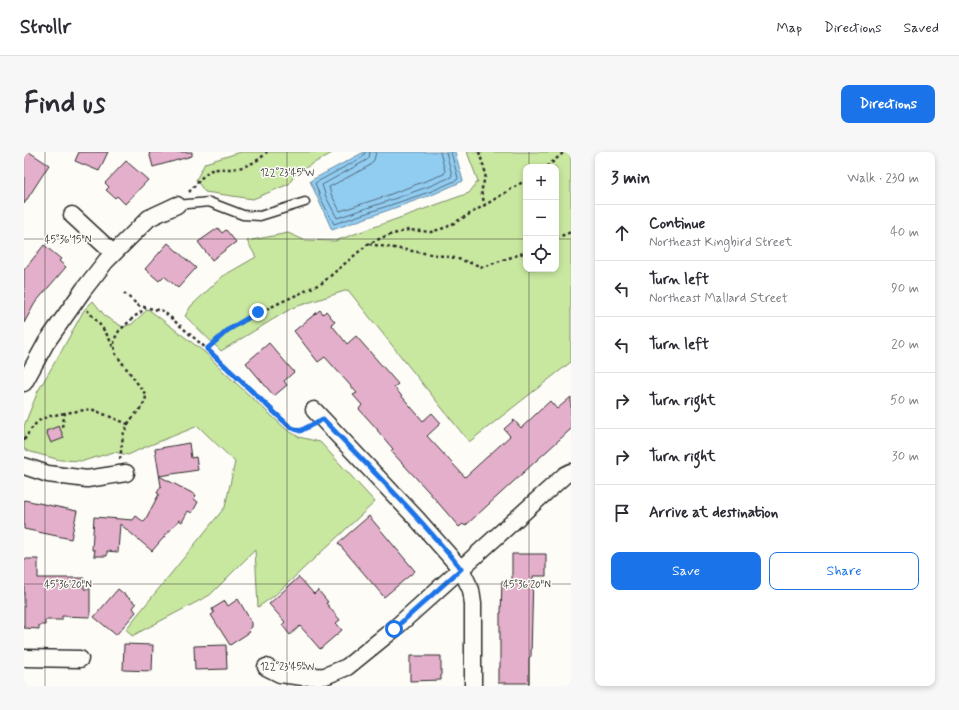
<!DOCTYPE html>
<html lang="en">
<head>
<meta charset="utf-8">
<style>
  :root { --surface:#fff; --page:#f7f7f7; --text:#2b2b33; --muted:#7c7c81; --line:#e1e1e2; --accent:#1a73e8 }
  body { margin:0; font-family:Mynerve,sans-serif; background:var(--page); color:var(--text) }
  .controls { position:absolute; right:12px; top:12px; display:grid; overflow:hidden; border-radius:8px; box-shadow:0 2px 6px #0003 }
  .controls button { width:36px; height:36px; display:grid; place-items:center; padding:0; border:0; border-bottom:1px solid var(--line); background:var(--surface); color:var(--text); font:20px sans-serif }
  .stop { position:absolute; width:12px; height:12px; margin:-9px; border:3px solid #1a73e8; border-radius:50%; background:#fff }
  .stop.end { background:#1a73e8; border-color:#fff; box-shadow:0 1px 4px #0008 }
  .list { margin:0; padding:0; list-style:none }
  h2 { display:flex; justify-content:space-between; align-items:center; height:52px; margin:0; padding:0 16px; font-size:17px }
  h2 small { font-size:13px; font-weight:400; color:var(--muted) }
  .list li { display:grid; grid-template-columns:26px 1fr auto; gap:12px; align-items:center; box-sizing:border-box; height:56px; padding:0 16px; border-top:1px solid var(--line) }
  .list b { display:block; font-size:15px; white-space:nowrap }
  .list p { margin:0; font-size:13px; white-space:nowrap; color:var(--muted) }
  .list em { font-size:13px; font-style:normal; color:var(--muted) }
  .actions { display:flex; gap:8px; padding:12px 16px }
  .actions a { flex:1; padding:9px 0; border:1px solid var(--accent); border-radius:8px; text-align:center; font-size:14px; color:var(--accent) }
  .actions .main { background:var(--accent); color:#fff }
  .icon { flex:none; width:22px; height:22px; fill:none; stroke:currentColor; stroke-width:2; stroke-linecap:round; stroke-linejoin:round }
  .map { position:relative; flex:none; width:547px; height:534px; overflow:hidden; border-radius:8px }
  header { display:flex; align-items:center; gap:24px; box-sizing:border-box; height:56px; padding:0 20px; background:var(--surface); border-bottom:1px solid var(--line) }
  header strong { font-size:19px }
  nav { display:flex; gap:22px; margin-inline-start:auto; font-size:14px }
  .intro { display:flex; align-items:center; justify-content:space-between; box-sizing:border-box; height:96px; padding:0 24px }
  h1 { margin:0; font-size:28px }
  .button { padding:10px 18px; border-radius:8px; background:var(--accent); color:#fff; font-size:14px; font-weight:700 }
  main { display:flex; gap:24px; padding:0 24px }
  aside { flex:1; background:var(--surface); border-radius:8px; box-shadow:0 2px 6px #0003 }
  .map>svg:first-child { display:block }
  .green { fill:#c8e79f; stroke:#7a8965; fill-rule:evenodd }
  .water { fill:#91ccf1; stroke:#688ca2 }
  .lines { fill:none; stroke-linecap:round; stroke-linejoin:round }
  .shore { stroke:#546b7a; stroke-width:1 }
  .building { fill:#e4afca; stroke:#2b2b2b }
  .service-casing { stroke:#2b2b2b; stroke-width:11 }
  .minor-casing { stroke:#2b2b2b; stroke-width:19 }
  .path { stroke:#2b2b2b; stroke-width:2.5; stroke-dasharray:3 3; stroke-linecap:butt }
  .service { stroke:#fdfcf7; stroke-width:8 }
  .minor { stroke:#fdfcf7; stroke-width:16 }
  .route { stroke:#1a73e8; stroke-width:5 }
  .ticks { fill:none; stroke:#2b2b2b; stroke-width:1; stroke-opacity:0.45 }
  .ticks-label { font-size:10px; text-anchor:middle; fill:#2b2b2b; stroke:#fdfcf7; stroke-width:3; stroke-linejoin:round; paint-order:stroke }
</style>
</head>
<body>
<header>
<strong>Strollr</strong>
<nav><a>Map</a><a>Directions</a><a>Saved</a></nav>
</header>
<div class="intro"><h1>Find us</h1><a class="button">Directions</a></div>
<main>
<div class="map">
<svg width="547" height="534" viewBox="0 0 547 534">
  <rect width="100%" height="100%" fill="#fdfcf7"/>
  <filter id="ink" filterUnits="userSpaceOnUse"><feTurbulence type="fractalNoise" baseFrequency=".025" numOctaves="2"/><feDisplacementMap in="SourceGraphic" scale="8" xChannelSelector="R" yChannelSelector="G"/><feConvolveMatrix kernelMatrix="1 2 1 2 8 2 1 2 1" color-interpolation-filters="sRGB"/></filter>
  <g filter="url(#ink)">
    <g class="green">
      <polygon points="217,0 310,0 272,21 265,32 229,47 181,40 172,28 181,11"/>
      <path d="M443,0h104v210l-102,80 -121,-152 -56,18 -71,43 -36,-35 6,-10 32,-30 33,-19 -9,-16 41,-8 16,7 31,1 134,-48 9,-12zM502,15h30v102h-30z"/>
      <polygon points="69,149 82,165 99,175 108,172 124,157 183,202 200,220 263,278 275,285 296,290 351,350 250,444 234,455 231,398 186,443 108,484 102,477 201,355 211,310 174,274 119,296 104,303 90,300 59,309 36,308 7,300 0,297 0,274 14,239 38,198 60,158"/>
    </g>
    <polygon class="water" points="340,0 431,0 439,29 410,42 308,78 286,29"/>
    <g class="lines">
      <g class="shore">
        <polyline points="341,0 339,5 291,31 297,47 310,72 408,39 433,28 434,26 427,0"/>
        <polyline points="346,0 345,6 341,9 298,33 302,45 313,66 361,50 406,34 427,25 428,23 422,0"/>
        <polyline points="352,0 350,8 345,14 305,35 307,42 316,59 359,45 420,22 421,19 416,0"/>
      </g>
    </g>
    <g class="building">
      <polygon points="0,0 5,0 25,13 0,52"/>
      <polygon points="55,0 84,0 75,19 51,9"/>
      <polygon points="125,0 168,0 168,4 129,15"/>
      <polygon points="102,9 124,28 101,52 93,44 91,46 82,38 85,35 81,31"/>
      <polygon points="194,76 198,81 202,78 212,90 188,108 174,90"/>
      <polygon points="144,91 172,116 154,136 140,124 135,129 121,117"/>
      <polygon points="20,93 37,107 35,109 42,115 11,151 0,171 0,118"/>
      <polygon points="296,158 299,162 302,159 311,170 307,172 323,192 332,184 374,232 370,235 399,269 408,261 417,271 403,284 441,325 486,284 480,277 490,268 497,276 526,249 533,257 547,245 547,277 441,374 439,372 435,375 404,339 367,299 369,297 353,278 354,278 335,257 338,253 329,243 333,241 301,205 294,210 270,179"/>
      <polygon points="245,191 270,220 260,229 263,233 250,244 222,211"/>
      <polygon points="35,274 40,286 27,291 22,279"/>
      <polygon points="165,291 167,306 172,305 174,318 135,324 172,343 170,347 174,350 168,361 164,359 158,370 155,368 128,399 96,372 94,400 83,399 83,404 70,404 71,398 68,398 70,365 109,368 112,364 120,370 135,342 133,341 137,334 131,297"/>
      <polygon points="0,348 53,359 47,387 0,377"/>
      <polygon points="345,364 391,419 360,445 314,391"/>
      <polygon points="488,402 522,402 522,424 509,424 507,504 505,506 505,531 474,531 474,516 476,516 476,461 477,461 478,429 488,429"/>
      <polygon points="0,407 14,407 14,426 60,426 60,437 66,437 66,465 38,464 38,468 21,468 21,473 15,473 15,477 0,476"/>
      <polygon points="275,425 290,442 294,438 304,450 302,451 316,468 312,471 318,478 296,497 276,474 266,483 258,473 261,470 245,452"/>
      <polygon points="94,437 112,452 109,456 112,460 92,483 70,465"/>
      <polygon points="214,447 228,471 228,475 224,478 226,480 206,493 187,463 190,461 188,457 201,449 204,454"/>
      <polygon points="100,492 129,493 128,519 99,518"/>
      <polygon points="202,493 203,517 171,518 170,494"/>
      <polygon points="386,504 417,504 417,528 386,529"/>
    </g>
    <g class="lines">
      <defs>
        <polyline id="service" points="153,53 185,50 219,63 236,64 281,50"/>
        <g id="minor">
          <polyline points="48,63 89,101"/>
          <polyline points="0,231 22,191 60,137 82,109 125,66 153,53"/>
          <polyline points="290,258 393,367 437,417 447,438 449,452 449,534"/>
          <polyline points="0,314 24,322 63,327 102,321"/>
          <polyline points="0,506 56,507"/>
          <polyline points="242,515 256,522 279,525 301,524 323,515 370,477 541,323 547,320"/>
        </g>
      </defs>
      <use href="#service" class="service-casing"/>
      <use href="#minor" class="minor-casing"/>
      <g class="path">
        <polyline points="455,0 462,22 457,40 461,53"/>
        <polyline points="523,15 540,0"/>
        <path d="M165,40c6,-6 13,-16 20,-21 6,-3 15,-2 22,-2 13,-1 27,-7 36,-17"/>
        <polyline points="532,86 547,80"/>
        <polyline points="345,92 431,106 459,115 502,100"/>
        <polyline points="100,141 115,154 139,159 183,197 266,275 276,279 286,274"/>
        <path d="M63,158c10,11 22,24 26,38"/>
        <polyline points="183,197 204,178 234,161 298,131 344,92 362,84 384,78 407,80 423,75 461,53 502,28"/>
        <path d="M104,272c5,-9 18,-18 18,-29l-31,-42 -1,-13 5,-9 15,-14 12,-9"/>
        <polyline points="38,275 41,261 67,257 104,272 99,283 96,308"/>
        <path d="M0,288c14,-22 15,-22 41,-27"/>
      </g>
      <use href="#service" class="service"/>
      <use href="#minor" class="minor"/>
    </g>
  </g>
  <g class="lines" filter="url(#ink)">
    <path class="route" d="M234,160l-30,18 -21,19 83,78 10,4 23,-12c47,49 96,97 138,150l-67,60"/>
  </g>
  <path class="ticks" d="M21,0v534M263,0v534M505,0v15M0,87h502M532,87h15M505,117v417M0,432h547"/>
  <g class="ticks-label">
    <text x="263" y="24">122°23'45"W</text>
    <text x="44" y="91">45°36'15"N</text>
    <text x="503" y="436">45°36'20"N</text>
    <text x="44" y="436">45°36'20"N</text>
    <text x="263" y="518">122°23'45"W</text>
  </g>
</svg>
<div class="controls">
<button>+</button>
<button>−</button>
<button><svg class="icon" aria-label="locate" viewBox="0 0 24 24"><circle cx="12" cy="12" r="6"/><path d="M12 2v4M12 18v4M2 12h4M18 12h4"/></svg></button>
</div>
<div class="stop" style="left:370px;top:477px"></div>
<div class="stop end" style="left:234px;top:160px"></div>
</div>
<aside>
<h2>3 min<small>Walk · 230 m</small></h2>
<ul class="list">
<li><svg class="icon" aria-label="ahead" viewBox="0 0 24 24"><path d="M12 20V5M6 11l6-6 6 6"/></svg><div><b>Continue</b><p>Northeast Kingbird Street</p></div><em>40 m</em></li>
<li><svg class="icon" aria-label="left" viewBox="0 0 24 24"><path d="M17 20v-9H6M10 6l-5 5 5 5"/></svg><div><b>Turn left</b><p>Northeast Mallard Street</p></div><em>90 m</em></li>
<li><svg class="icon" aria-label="left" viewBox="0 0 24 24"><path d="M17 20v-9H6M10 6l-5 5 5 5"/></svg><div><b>Turn left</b></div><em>20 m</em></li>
<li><svg class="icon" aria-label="right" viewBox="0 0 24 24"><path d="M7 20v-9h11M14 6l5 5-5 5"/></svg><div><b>Turn right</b></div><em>50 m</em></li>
<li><svg class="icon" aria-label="right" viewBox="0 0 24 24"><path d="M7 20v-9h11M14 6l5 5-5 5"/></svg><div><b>Turn right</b></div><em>30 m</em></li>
<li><svg class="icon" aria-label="arrive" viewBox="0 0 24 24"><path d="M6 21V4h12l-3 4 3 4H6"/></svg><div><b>Arrive at destination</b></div></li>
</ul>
<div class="actions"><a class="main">Save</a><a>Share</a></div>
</aside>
</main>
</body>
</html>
